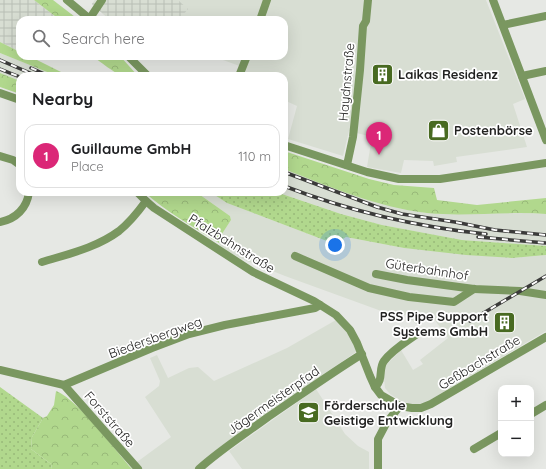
<!DOCTYPE html>
<html lang="en">
<head>
<meta charset="utf-8">
<style>
  :root { --surface:#fff; --page:#f6f6f6; --text:#202124; --muted:#757577; --line:#e0e0e0; --accent:#db2777 }
  body { margin:0; font-family:Quicksand,sans-serif; background:var(--page); color:var(--text) }
  .controls { position:absolute; right:12px; bottom:12px; display:grid; overflow:hidden; border-radius:8px; box-shadow:0 4px 16px #0002 }
  .controls button { width:36px; height:36px; display:grid; place-items:center; padding:0; border:0; border-bottom:1px solid var(--line); background:var(--surface); color:var(--text); font:20px sans-serif }
  .you { position:absolute; left:335px; top:245px; width:14px; height:14px; margin:-10px; border:3px solid #fff; border-radius:50%; background:#1a73e8; box-shadow:0 0 0 6px #1a73e833 }
  .badge { display:grid; place-items:center; width:26px; height:26px; border-radius:50%; background:var(--accent); color:#fff; font-size:13px; font-weight:700 }
  .pin { position:absolute; translate:-50% -33px; filter:drop-shadow(0 1px 2px #0008) }
  .pin::after { content:''; position:absolute; top:21px; width:14px; height:12px; background:inherit; clip-path:polygon(0 0,100% 0,50% 100%) }
  .list { margin:0; padding:0; list-style:none }
  h2 { display:flex; justify-content:space-between; align-items:center; height:52px; margin:0; padding:0 16px; font-size:17px }
  h2 small { font-size:13px; font-weight:400; color:var(--muted) }
  .list li { display:grid; grid-template-columns:26px 1fr auto; gap:12px; align-items:center; box-sizing:border-box; height:64px; margin:0 8px 8px; padding:0 8px; border:1px solid var(--line); border-radius:12px }
  .list b { display:block; font-size:15px; white-space:nowrap }
  .list p { margin:0; font-size:13px; white-space:nowrap; color:var(--muted) }
  .list em { font-size:13px; font-style:normal; color:var(--muted) }
  .icon { flex:none; width:22px; height:22px; fill:none; stroke:currentColor; stroke-width:2; stroke-linecap:round; stroke-linejoin:round }
  .map { position:relative; flex:none; width:546px; height:469px; overflow:hidden }
  .search { position:absolute; background:var(--surface); box-shadow:0 4px 16px #0002; left:16px; top:16px; width:272px; height:44px; display:flex; align-items:center; gap:10px; box-sizing:border-box; padding:0 14px; border-radius:12px; color:var(--muted); font-size:15px }
  .panel { position:absolute; background:var(--surface); box-shadow:0 4px 16px #0002; left:16px; top:72px; width:272px; height:124px; border-radius:12px }
  .map>svg:first-child { display:block }
  .built { fill:#d8ded3 }
  .industrial { fill:url(#industrial-grid) }
  .grass { fill:url(#grass-dots) }
  .forest { fill:url(#forest-crowns) }
  .lines { fill:none; stroke-linecap:round; stroke-linejoin:round }
  .minor { stroke:#7a9760; stroke-width:8 }
  .rail-casing { stroke:#3b3b3a; stroke-width:3.5 }
  .rail { stroke:#fff; stroke-width:2; stroke-dasharray:6; stroke-linecap:butt }
  .labels { text-anchor:middle; dominant-baseline:central; stroke-width:3.5; stroke-linejoin:round; paint-order:stroke }
  .poi-label { font-size:13px; font-weight:bold; fill:#222221; stroke:#fff; text-anchor:start }
  .street-label { font-size:13px; fill:#222221; stroke:#fff }
</style>
</head>
<body>
<div class="map">
<svg width="546" height="469" viewBox="0 0 546 469">
  <defs>
    <pattern id="industrial-grid" width="8" height="8" patternUnits="userSpaceOnUse"><rect width="8" height="8" fill="#d8ded3"/><path d="M0 4h8M4 0v8" fill="none" stroke="#b9beb5"/></pattern>
    <pattern id="grass-dots" width="8" height="8" patternUnits="userSpaceOnUse"><rect width="8" height="8" fill="#b1d88d"/><path d="M2 2h.1M6 6h.1" fill="none" stroke="#98b979" stroke-width="1.8" stroke-linecap="round"/></pattern>
    <pattern id="forest-crowns" width="20" height="18" patternUnits="userSpaceOnUse"><rect width="20" height="18" fill="#b1d88d"/><path d="M2 6a3 3 0 1 1 6 0M12 15a3 3 0 1 1 6 0" fill="none" stroke="#98b979"/></pattern>
  </defs>
  <rect width="100%" height="100%" fill="#e6e8e4"/>
  <g class="built">
    <polygon points="95,0 486,0 525,99 513,104 527,147 456,157 457,162 434,166 433,161 404,160 401,173 367,167 372,137 349,131 343,156 288,139 297,106 284,100 284,76 242,76 245,68 212,56 284,56 284,20 110,20 92,4"/>
    <polygon points="0,53 20,61 57,76 20,76 20,81 0,73"/>
    <polygon points="284,169 339,190 379,203 426,213 467,214 501,212 546,214 546,246 462,240 382,225 341,214 276,192 284,192"/>
    <polygon points="196,192 210,192 227,203 332,243 340,241 346,237 404,248 512,258 546,255 546,331 430,400 417,405 401,401 390,394 385,388 384,378 384,370 387,364 401,350 413,370 423,364 420,360 448,338 434,319 416,324 407,315 395,316 285,276 240,258 221,248 219,243 220,237 231,220 230,216"/>
    <polygon points="336,320 349,335 357,350 356,352 249,425 211,454 194,469 142,469 137,462 171,437 145,397 159,386 160,381 150,358 157,355 168,378 189,368 198,367 214,381 287,348"/>
    <polygon points="316,389 345,434 358,446 369,452 369,469 242,469 229,451"/>
  </g>
  <g class="industrial">
    <polygon points="0,0 34,0 60,20 20,20 20,52 0,42"/>
    <polygon points="95,0 178,0 188,9 179,20 110,20 92,4"/>
  </g>
  <g class="grass">
    <polygon points="210,192 276,192 341,214 382,225 462,240 546,246 546,255 512,258 466,255 404,248 346,237 340,241 332,243 227,203"/>
    <polygon points="0,387 43,418 32,437 31,449 51,464 52,469 0,469"/>
  </g>
  <g class="forest">
    <polygon points="34,0 53,0 79,20 60,20"/>
    <polygon points="0,42 20,52 20,56 29,56 61,72 77,76 57,76 0,53"/>
    <path d="M93,56h27l18,20c-5,0 -11,1 -16,0 -4,-1 -25,-16 -29,-20z"/>
    <polygon points="0,73 20,81 20,94 0,87"/>
    <path d="M284,151l85,28 25,6 40,3 3,12 40,5 69,-7v16c-40,-3 -80,3 -119,-1 -50,-6 -97,-26 -143,-44z"/>
    <path d="M144,192h52l34,24 1,4 -11,17 -1,6c-26,-16 -52,-31 -75,-51z"/>
    <path d="M56,391c19,6 61,61 76,78h-80l-1,-5 -20,-15 1,-12 11,-19 4,-2 7,-11z"/>
  </g>
  <g class="lines">
    <g class="minor">
      <polyline points="67,0 91,20"/>
      <polyline points="493,0 546,140"/>
      <polyline points="90,18 102,0"/>
      <polyline points="260,20 267,0"/>
      <polyline points="503,25 546,16"/>
      <polyline points="128,56 148,76"/>
      <polyline points="239,76 247,56"/>
      <polyline points="522,76 546,71"/>
      <polyline points="0,93 20,100"/>
      <polyline points="284,145 367,172 399,179 440,179 546,163"/>
      <polyline points="0,156 13,160 20,165"/>
      <polyline points="347,165 353,137 360,70 363,26 366,21 368,0"/>
      <polyline points="137,192 146,201 154,208 253,272 314,301 336,315 350,330 357,343 370,376 375,387 381,395 400,406 412,408 421,408 431,404 546,337"/>
      <path d="M0,222c16,-3 27,-14 29,-30"/>
      <polyline points="295,256 369,288 409,297 454,302 474,289"/>
      <path d="M42,262c26,-8 54,-14 77,-31 10,-8 19,-19 27,-30"/>
      <polyline points="376,274 407,280 474,289 520,291 546,295"/>
      <polyline points="0,370 64,385 152,348 189,334 225,325 315,308 320,305"/>
      <polyline points="64,385 138,469"/>
      <path d="M375,387c9,-7 3,-18 9,-26 8,-11 22,-19 33,-27"/>
      <polyline points="531,414 546,405"/>
      <polyline points="474,449 501,433"/>
      <path d="M199,469c21,-19 46,-35 69,-52 31,-21 62,-43 94,-63"/>
      <polyline points="378,469 378,439 387,422 400,406"/>
    </g>
    <defs>
      <g id="rail">
        <polyline points="0,60 37,76"/>
        <polyline points="31,68 49,76"/>
        <polyline points="0,69 20,77"/>
        <polyline points="284,172 377,207 402,214 455,222 495,230 546,235"/>
        <path d="M284,186c65,25 133,41 202,48"/>
        <polyline points="478,237 546,243"/>
        <polyline points="470,321 546,276"/>
      </g>
    </defs>
    <use href="#rail" class="rail-casing"/>
    <use href="#rail" class="rail"/>
  </g>
  <defs>
    <symbol id="building-square" viewBox="-11 -11 22 22"><rect x="-9" y="-9" width="18" height="18" rx="4" fill="#486a21" stroke="#fff"/><path d="M-4-6H4V6H1V3H-1V6H-4ZM-2.5-4.3h1.7v1.8h-1.7ZM.8-4.3h1.7v1.8H.8ZM-2.5-1h1.7V.8h-1.7ZM.8-1h1.7V.8H.8Z" fill="#fff"/></symbol>
    <symbol id="shop-square" viewBox="-11 -11 22 22"><rect x="-9" y="-9" width="18" height="18" rx="4" fill="#486a21" stroke="#fff"/><path d="M-5-2.5h2.3a2.7 3.5 0 0 1 5.4 0H5L5.5 6h-11ZM-1.5-2.5h3a1.5 2.3 0 0 0-3 0Z" fill="#fff"/></symbol>
    <symbol id="school-square" viewBox="-11 -11 22 22"><rect x="-9" y="-9" width="18" height="18" rx="4" fill="#486a21" stroke="#fff"/><path d="M0-5L7-2L0 1L-7-2ZM-4 1L0 2.5L4 1V4Q0 6-4 4Z" fill="#fff"/></symbol>
  </defs>
  <g fill-rule="evenodd">
    <use href="#building-square" x="370" y="62" width="25" height="25"/>
    <use href="#shop-square" x="426" y="118" width="25" height="25"/>
    <use href="#building-square" x="492" y="310" width="25" height="25"/>
    <use href="#school-square" x="296" y="400" width="25" height="25"/>
  </g>
  <g class="labels">
    <g class="poi-label">
      <text x="398" y="74">Laikas Residenz</text>
      <text x="454" y="130">Postenbörse</text>
      <text x="488" y="316" text-anchor="end">PSS Pipe Support<tspan x="488" dy="15">Systems GmbH</tspan></text>
      <text x="324" y="405">Förderschule<tspan x="324" dy="15">Geistige Entwicklung</tspan></text>
    </g>
    <g class="street-label">
      <text transform="translate(346 82) rotate(-85)">Haydnstraße</text>
      <text transform="translate(232 243) rotate(32)">Pfalzbahnstraße</text>
      <text transform="translate(427 269) rotate(9)">Güterbahnhof</text>
      <text transform="translate(155 337) rotate(-20)">Biedersbergweg</text>
      <text transform="translate(479 362) rotate(-31)">Geßbachstraße</text>
      <text transform="translate(273 400) rotate(-35)">Jägermeisterpfad</text>
      <text transform="translate(110 419) rotate(49)">Forststraße</text>
    </g>
  </g>
</svg>
<div class="controls">
<button>+</button>
<button>−</button>
</div>
<div class="you"></div>
<div class="pin badge" style="left:379px;top:155px">1</div>
<div class="search"><svg class="icon" aria-label="search" viewBox="0 0 24 24"><circle cx="10" cy="10" r="6"/><path d="M15 15l6 6"/></svg>Search here</div>
<section class="panel">
<h2>Nearby<small></small></h2>
<ul class="list">
<li><span class="badge">1</span><div><b>Guillaume GmbH</b><p>Place</p></div><em>110 m</em></li>
</ul>
</section>
</div>
</body>
</html>
